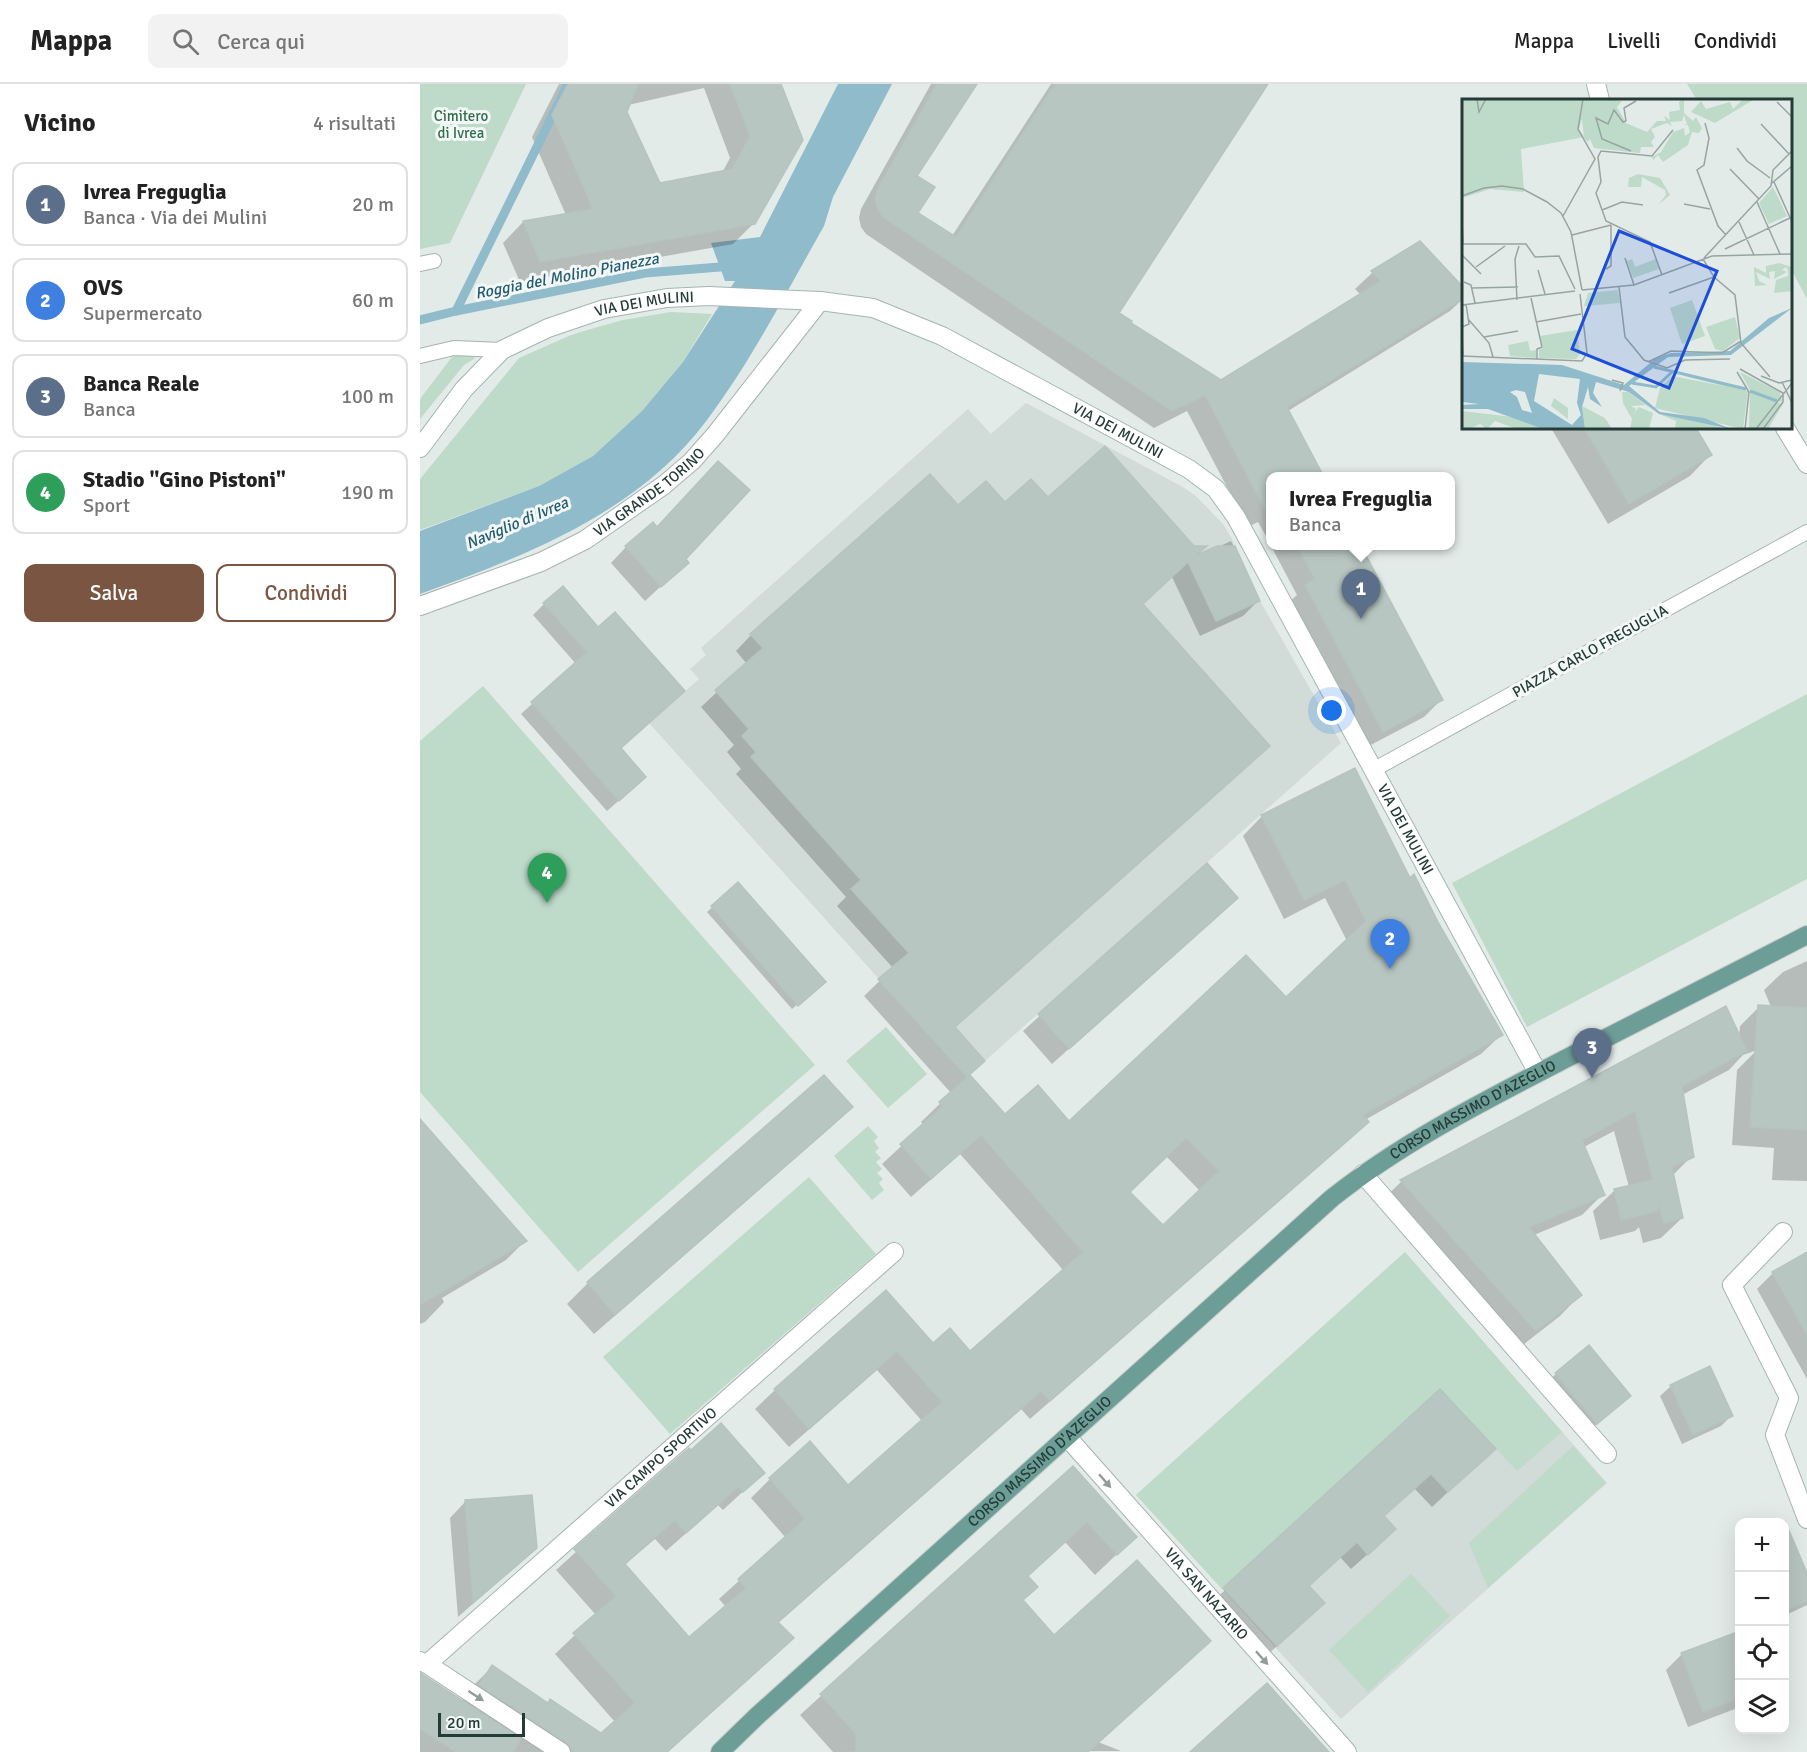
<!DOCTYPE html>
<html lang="it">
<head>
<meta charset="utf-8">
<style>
  :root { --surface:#fff; --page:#f2f2f2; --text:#222; --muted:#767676; --line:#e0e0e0; --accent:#7a5541 }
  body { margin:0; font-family:Signika,sans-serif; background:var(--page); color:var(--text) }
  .controls { position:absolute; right:18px; bottom:18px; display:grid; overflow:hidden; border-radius:12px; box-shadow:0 6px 24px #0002 }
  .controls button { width:54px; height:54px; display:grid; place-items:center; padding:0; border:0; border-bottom:2px solid var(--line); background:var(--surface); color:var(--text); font:30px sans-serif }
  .scale { position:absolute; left:18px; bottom:15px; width:87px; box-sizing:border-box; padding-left:6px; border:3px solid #243b37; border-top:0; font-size:16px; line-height:21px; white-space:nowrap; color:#243b37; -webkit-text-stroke:4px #f3f8f6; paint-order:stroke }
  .you { position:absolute; left:912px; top:627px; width:21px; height:21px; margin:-15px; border:4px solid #fff; border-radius:50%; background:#1a73e8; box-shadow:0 0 0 9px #1a73e833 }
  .badge { display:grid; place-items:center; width:39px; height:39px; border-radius:50%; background:var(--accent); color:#fff; font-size:20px; font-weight:700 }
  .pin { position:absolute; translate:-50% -50px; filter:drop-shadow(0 2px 3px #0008) }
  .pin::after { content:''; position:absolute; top:32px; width:21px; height:18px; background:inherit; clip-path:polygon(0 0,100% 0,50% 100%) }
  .popup { position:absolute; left:846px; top:388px; width:189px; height:78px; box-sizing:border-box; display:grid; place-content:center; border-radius:12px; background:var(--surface); filter:drop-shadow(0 2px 4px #0005); font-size:20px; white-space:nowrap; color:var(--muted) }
  .popup b { font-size:22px; color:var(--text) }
  .popup::after { content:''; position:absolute; left:50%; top:100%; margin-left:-12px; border:12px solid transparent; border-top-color:var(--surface) }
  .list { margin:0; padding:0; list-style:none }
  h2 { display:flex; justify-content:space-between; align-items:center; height:78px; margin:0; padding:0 24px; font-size:26px }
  h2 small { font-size:20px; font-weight:400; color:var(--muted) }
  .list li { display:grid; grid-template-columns:39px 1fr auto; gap:18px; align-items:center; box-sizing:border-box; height:84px; margin:0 12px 12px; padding:0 12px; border:2px solid var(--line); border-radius:12px }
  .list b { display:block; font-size:22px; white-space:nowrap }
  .list p { margin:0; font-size:20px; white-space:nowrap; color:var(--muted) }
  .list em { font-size:20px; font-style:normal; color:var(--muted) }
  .actions { display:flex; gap:12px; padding:18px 24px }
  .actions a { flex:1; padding:14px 0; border:2px solid var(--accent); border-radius:12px; text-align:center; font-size:21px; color:var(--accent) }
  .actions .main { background:var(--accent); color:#fff }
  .icon { flex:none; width:33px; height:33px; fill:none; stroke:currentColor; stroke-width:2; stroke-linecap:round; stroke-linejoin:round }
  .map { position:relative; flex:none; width:1387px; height:1668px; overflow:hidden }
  header { display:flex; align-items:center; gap:36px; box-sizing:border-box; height:84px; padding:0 30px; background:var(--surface); border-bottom:2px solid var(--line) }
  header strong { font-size:28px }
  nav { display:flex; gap:33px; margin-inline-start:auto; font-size:21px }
  .search { width:420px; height:54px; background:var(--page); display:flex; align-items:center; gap:15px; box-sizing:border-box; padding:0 21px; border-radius:12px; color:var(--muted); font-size:22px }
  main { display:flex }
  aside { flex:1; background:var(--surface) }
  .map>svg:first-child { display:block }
  .built { fill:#d1dbd8 }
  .green { fill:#bedac9 }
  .water { fill:#90bbcb }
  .shadow { fill:#0003; fill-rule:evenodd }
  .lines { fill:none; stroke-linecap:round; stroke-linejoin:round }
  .stream { stroke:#90bbcb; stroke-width:9 }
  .building { fill:#b8c6c2; stroke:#b6c4c0; stroke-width:1.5; fill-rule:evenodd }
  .lane-casing { stroke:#a6b3b0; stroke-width:16 }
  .street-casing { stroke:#a6b3b0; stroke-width:20 }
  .secondary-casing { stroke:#a2b6b1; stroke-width:20 }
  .primary-casing { stroke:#c2c8c7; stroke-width:20 }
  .lane { stroke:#fff; stroke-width:14 }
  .street { stroke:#fff; stroke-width:18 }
  .secondary { stroke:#fff; stroke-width:18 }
  .primary { stroke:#6c9d96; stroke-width:18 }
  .oneway { fill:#929d9b }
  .labels { text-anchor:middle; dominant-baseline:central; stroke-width:6; stroke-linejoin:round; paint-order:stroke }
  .park-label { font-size:15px; fill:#326e50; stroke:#f3f8f6 }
  .street-label { font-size:15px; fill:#243b37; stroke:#f3f8f6 }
  .water-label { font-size:16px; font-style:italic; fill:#245c71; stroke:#f3f8f6 }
  .inset-river { fill:none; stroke:#90bbcb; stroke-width:3 }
  .inset-road { fill:none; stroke:#97a5a2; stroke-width:1.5 }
  .view { fill:#1d4ed8; fill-opacity:0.15; stroke:#1d4ed8; stroke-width:3 }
  .inset-edge { fill:none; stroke:#243b37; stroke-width:3 }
</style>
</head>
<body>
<header>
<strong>Mappa</strong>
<div class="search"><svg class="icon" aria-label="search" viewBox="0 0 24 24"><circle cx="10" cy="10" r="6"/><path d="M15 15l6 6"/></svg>Cerca qui</div>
<nav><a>Mappa</a><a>Livelli</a><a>Condividi</a></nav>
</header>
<main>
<aside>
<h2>Vicino<small>4 risultati</small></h2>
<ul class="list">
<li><span class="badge" style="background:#5c6f8a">1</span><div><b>Ivrea Freguglia</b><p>Banca · Via dei Mulini</p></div><em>20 m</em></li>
<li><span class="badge" style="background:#3f7fe0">2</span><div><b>OVS</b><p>Supermercato</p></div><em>60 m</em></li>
<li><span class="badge" style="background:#5c6f8a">3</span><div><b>Banca Reale</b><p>Banca</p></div><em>100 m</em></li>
<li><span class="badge" style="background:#2e9e5b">4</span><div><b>Stadio &quot;Gino Pistoni&quot;</b><p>Sport</p></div><em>190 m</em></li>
</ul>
<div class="actions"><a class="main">Salva</a><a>Condividi</a></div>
</aside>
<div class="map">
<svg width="1387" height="1668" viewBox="0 0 1387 1668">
  <rect width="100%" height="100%" fill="#e3ebe9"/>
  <g class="built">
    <polygon points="606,319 761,402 776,412 803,440 812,455 840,517 921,659 547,993 229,639 279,595 270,585 286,571 281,564 548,325 571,350"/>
    <polygon points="985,1168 1187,1399 921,1635 716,1411"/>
  </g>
  <g class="green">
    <polygon points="0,0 106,0 30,159 0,165"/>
    <polygon points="1267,0 1387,0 1387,215 1371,185 1370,16 1277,16"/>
    <polygon points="251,228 292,230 263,278 222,327 173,372 119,402 0,446 0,395 99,274 151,251 181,242 203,236"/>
    <polygon points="35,269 56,269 54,275 44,281 0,335 0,315"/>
    <polygon points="63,602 395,981 158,1188 0,1008 0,657"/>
    <polygon points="1387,610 1387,795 1107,943 1032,799"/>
    <polygon points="466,943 507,990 468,1024 426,977"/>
    <polygon points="448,1042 458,1053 454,1057 459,1064 455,1068 461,1074 456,1078 462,1085 457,1089 463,1095 459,1099 464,1106 452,1116 414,1072"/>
    <polygon points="389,1093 456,1170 250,1350 183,1273"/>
    <polygon points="985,1168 1142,1348 1097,1387 1020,1305 802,1505 716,1411"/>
    <polygon points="1153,1362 1186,1399 1068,1504 1049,1459"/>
    <polygon points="991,1490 1030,1532 948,1608 909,1566"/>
  </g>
  <path class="water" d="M418,0h54l-59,113 -9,29c-37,65 -72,134 -117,194 -69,93 -182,136 -287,174v-63l119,-45 54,-30 49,-45 41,-49 52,-81h-10l-14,-38 49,-6z"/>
  <g class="shadow">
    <path d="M139,0h221l-26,139 -21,21 -213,38 -17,-39 20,-21 43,-7 -34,-78zM284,4l26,70 -8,15 -62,12 -35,-73 3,-7z"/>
    <polygon points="511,0 555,0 495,92 496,129 532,152 631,0 846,0 697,229 709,239 801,298 941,211 935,205 952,189 1000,159 1044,214 1030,227 868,327 851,392 851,461 838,438 828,443 767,327 734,344 446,150 441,143 439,134 441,125"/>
    <polygon points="1131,344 1274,344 1290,371 1270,392 1188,440"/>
    <path d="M628,416l142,60 41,-19 28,59 -16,16 -43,20 -28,-59 -30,27 -188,423 29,34 -14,15 36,40 64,7 217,-123 61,-59 -22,-43 -41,21 -41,-83 19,-20 148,65 27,42 64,112 -20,19 -116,66 -18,21 -317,278 -9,-10 -244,215 -5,33 -104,95h-248v-77l42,27 11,-16 19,-19 55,37 54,31 14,-13 -60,-68 41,-39 -40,-45 133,-120 74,23 -40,37 -5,-5 -52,46 -11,-12 -31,26 65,74 37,-32 -7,-8 67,-61 -35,-40 19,-19 78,8 74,-66 -45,-51 -88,77 -34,-38 20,-19 111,-98 47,53 37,8 94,-82 -104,-117 -49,43 -29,-33 42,-39 -3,-3 30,-29 -87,-97 29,-28 -56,-62 9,-9 -110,-123 5,-5 -14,-17 7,-7 -33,-38 46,-43 -11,-13 15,-16 207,-127zM746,1072l34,35 -37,37 -35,-36z"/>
    <polygon points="851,462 939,462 1021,616 1004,633 945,664 868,519 877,511"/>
    <polygon points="206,463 264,475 267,478 225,517 191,479"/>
    <polygon points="124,520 178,545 199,664 213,704 187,727 101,630 156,580 113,531"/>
    <polygon points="787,781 816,814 632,980 603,947"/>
    <polygon points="318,800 399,902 372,925 287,828"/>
    <polygon points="1387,877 1387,949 1323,971 1309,986 1262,1011 1272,1072 1252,1092 1262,1134 1241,1154 1223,1159 1219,1143 1215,1147 1180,1156 1173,1127 1194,1107 1209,1103 1194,1047 1164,1063 1183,1110 1162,1131 1114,1151 1160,1211 1140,1232 1095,1267 960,1118 981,1098 1305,924 1319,953 1320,942 1339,923 1351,923 1344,906 1363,888"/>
    <polygon points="1336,967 1387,969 1387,1097 1352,1096 1354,1064 1312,1061 1317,986"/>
    <polygon points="404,993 431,1023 410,1044 174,1250 147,1220 168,1199"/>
    <polygon points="0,1090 105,1157 86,1176 22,1214 24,1218 5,1238 0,1240"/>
    <polygon points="1387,1170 1387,1295 1337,1205 1353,1189"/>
    <polygon points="1136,1290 1199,1322 1166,1349 1125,1300"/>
    <polygon points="1251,1302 1312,1331 1301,1342 1262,1360 1240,1312"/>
    <polygon points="1020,1307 1058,1380 1012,1423 994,1404 963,1433 958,1461 931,1485 920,1473 888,1503 887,1534 841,1577 789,1521"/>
    <polygon points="652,1384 715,1453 675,1491 645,1458 606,1493 602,1517 678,1658 701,1667 413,1668 380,1631"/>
    <polygon points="45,1418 99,1479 38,1533 30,1434"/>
    <polygon points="1376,1467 1387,1493 1387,1521 1364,1532 1364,1472"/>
    <polygon points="1320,1548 1320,1623 1268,1643 1246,1586 1262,1570"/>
  </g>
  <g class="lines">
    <g class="stream">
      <polyline points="36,227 148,0"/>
      <polyline points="0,236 36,227 225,189 300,183"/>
    </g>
  </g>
  <g class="building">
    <polygon points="148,0 218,0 207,28 240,99 312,85 330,52 310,0 361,0 383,56 335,140 120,178 103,137 173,125 132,31"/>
    <polygon points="517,0 557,0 497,92 515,103 498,129 536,153 635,0 848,0 699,229 712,237 711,239 801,296 961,197 951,187 1000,157 1044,204 1044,214 867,323 904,393 851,393 851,437 785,311 752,327 463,133 458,126 455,116 457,106"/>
    <polygon points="1164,344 1276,344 1292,371 1209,420"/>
    <polygon points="685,362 774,462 787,462 775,472 797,462 815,462 840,517 796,537 768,478 723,520 850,662 535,943 565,977 547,993 458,895 489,869 431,805 441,796 331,673 336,668 322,652 329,645 295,606 343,564 330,550 510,390 538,421 566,397 585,418 611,395 628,413"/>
    <polygon points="298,377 330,406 266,475 269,479 241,503 205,462 233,438 237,443"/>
    <polygon points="877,462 941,462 1023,616 963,648 885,501 895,495"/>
    <polygon points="143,502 178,543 195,528 265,607 201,664 226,693 199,717 111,618 167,568 123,519"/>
    <path d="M935,684l55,110 4,-4 24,48 65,113 -140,80 6,7 -319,279 -9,-10 -263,231 16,16 -127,114h-95l-5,-9 -88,-58 13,-20 56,38 2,-4 51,34 34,-30 -62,-70 43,-37 -42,-47 115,-101 2,2 30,-27 44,50 -22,19 -5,-5 -52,46 -11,-13 -50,44 64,73 57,-49 -8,-9 67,-60 -36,-41 41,-37 38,44 94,-83 -45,-51 -88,78 -35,-40 112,-99 47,53 17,-15 20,23 113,-99 -102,-117 -50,44 -31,-35 43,-38 -4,-4 31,-27 35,39 33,-29 31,36 177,-166 40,42 80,-76 -21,-41 -41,20 -43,-85zM766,1054l33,33 -56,54 -33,-33z"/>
    <polygon points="787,779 818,814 649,965 618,930"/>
    <polygon points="318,798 406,898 378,922 291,822"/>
    <polygon points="1338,921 1387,924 1387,1046 1330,1043"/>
    <polygon points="1306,922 1327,967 1262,1002 1274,1073 1252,1083 1263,1134 1244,1139 1239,1121 1237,1127 1201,1136 1194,1105 1233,1096 1215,1027 1162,1056 1185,1111 1109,1143 1162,1211 1116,1247 980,1096"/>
    <polygon points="404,991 433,1023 195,1231 167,1198"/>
    <polygon points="0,1035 107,1157 0,1221"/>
    <polygon points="1387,1168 1387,1251 1352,1188"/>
    <polygon points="1169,1261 1211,1312 1177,1340 1135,1289"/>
    <polygon points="1290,1282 1313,1332 1273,1351 1250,1301"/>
    <polygon points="1020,1305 1076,1365 1028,1408 1011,1390 964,1432 976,1445 948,1471 937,1458 889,1502 905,1519 857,1562 803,1504"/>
    <polygon points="653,1382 717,1453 697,1471 667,1438 608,1492 618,1503 603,1516 634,1551 717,1476 791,1557 668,1668 436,1668 436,1650 400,1610"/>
    <polygon points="112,1411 117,1464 53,1519 45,1416"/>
    <polygon points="1365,1437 1387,1489 1387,1517 1365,1527"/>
    <polygon points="1320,1547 1320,1614 1283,1628 1261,1569"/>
    <polygon points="0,1589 101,1655 93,1668 36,1668 0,1645"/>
    <polygon points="847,1599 909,1668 770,1668"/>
  </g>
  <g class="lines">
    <defs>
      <g id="lane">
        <polyline points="0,180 14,177"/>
        <polyline points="0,272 34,264 82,266"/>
        <polyline points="953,686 1387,448"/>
      </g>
      <g id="street">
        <path id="s1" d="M0,522l121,-44 44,-22 79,-55 28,-24 23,-26 105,-134"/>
        <polyline points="943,1090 1187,1370"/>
        <polyline points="1363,1148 1312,1201 1369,1314 1355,1351 1387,1435"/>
        <path id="s2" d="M647,1353l280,315"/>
        <polyline points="0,1577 7,1580 141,1668"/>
        <path id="s3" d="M7,1580l467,-412"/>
      </g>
      <g id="secondary">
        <polyline points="1176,0 1180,16"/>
        <polyline points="1365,344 1387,380"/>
        <path id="s4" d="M0,364l44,-59 38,-39 46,-22 56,-19 63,-11 42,-2 111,5 53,7 69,28 247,133 27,20 20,28 302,556"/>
      </g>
      <g id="primary">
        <path id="s5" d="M300,1668l37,-36 575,-518c72,-57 154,-98 235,-140 80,-41 160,-82 240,-123"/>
      </g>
    </defs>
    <use href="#lane" class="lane-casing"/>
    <use href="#street" class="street-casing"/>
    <use href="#secondary" class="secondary-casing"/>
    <use href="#primary" class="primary-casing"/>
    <use href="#lane" class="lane"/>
    <use href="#street" class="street"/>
    <use href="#secondary" class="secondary"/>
    <use href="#primary" class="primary"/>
  </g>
  <defs><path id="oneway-solid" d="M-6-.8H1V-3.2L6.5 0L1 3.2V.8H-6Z" transform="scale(1.5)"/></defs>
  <g class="oneway">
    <use href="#oneway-solid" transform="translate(685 1397) rotate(49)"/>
    <use href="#oneway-solid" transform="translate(842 1574) rotate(48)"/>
    <use href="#oneway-solid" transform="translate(56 1612) rotate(33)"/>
  </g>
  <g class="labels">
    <g class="park-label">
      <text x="41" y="32">Cimitero<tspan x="41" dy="17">di Ivrea</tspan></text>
    </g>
    <g class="street-label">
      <text stroke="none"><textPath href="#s4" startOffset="279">VIA DEI MULINI</textPath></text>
      <text stroke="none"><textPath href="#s4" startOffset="783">VIA DEI MULINI</textPath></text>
      <text stroke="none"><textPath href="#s1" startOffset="258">VIA GRANDE TORINO</textPath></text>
      <text transform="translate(1170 567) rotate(-29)">PIAZZA CARLO FREGUGLIA</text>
      <text stroke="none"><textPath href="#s4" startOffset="1287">VIA DEI MULINI</textPath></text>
      <text stroke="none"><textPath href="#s5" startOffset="992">CORSO MASSIMO D'AZEGLIO</textPath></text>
      <text stroke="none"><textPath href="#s3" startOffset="312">VIA CAMPO SPORTIVO</textPath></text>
      <text stroke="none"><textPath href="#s5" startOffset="432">CORSO MASSIMO D'AZEGLIO</textPath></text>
      <text stroke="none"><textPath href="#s2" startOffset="210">VIA SAN NAZARIO</textPath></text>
    </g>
    <g class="water-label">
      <text transform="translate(147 192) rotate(-11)">Roggia del Molino Pianezza</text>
      <text transform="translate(97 439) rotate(-23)">Naviglio di Ivrea</text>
    </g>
  </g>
  <g transform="translate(1042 15)">
    <rect width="330" height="330" fill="#e3ebe9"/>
    <path d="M0,0h149l11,2 -5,6 9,16 21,9 10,-11h9l-2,-5 6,4 -1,-8 11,-2 -1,-8 5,-3v14l9,8 3,-4 6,11 -3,5 -7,-1 -4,13 -25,17 -5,-7 -5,5 -1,-3 9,-5 12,-20 11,-4 1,8 5,-4 -2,-7h-4l3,-1 -3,-9 -2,6 -12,1 2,4 -5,-3 -16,6 4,8 -4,5 3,5h-13l-1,6 -46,-5 -4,-9 -2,3 -4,-4 -2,-19 -3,10 5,8 -63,12 3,43 -34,-3 -28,9zM281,0l10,1 -38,23 -24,-11 10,-11 5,8 24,-7 3,7zM176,75l22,4 10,17 -12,10 8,-10 -1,-5 -23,-13 -1,10h-13l1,-9zM311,88l14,29 -18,8 -10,-21zM170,160l3,8 21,-8 3,10 -26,9 -6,-17zM317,164l13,4v24l-18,2 2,-13 12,-4v-5l-2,-4 -4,3 5,2 -13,7 1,-8 -6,1 1,7 -14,-7 3,9 8,4 -12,1 -1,-19 12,6v-7zM156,191l2,13 -36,3 4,-13zM230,201l13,36 -23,8 -12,-36zM273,218l5,21 -17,13 -8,-2 -9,-22zM115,231l3,24 -4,5 -37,-1v-9l4,-1 -3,-12zM66,242l2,10 6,-1v8l-26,-2 -2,-11zM278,273l40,20 2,10 -32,-12zM210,277l52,10 -40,-10 21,2 43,13 -5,38 -88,-21 5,-20zM160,293h7l24,19 -8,-6 -14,1 5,3 -2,4 5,-6 14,6 -4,16h-19l2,-10 -9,-16zM288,293l33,12 -15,25h-19zM92,299l14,10v11l-17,-13zM120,307l23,12 7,11h-27zM0,312l51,6 30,12h-26l-22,-8 -8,8 -7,-5 -11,5 -7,-2zM197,315l40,6 25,9h-49l1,-8z" fill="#bedac9"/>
    <path d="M330,209l-61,47 -63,2 -39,29 31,26 44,6 27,11 -72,-15 -30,-22 -33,-10 -3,11 9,14 -12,-8 -2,-12 -6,20 3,22h-42l-55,-20h-26v-4l17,-1 -17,-2v-40l100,3 62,20 32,-27 15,-5 59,-2 39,-33zM77,275l41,5 -3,24 4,12 -9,10 -38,-24zM54,291l9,2 7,21 -10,-3 -5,-13 -7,-5z" fill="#90bbcb" fill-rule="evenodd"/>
    <path class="inset-river" d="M192,268l92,22M170,284l24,4 16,-15M288,292l27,10"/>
    <path class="inset-road" d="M15,0l2,13 7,-13M315,3l15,15M164,22l-3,1 -9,-12 -6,14 -12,-6 6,21 29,12M164,22l-2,-13 12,-7M243,24l4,15 -5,27 -7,5 21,56 8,9M299,25l28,30M275,49l10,13 23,17M268,70l29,30M312,83l18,40M310,84l20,-17M0,97l22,-8 18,-2 21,3 24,13 14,11 10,19 11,58M295,103l23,52M222,105l26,5M140,111l20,-8 21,3M101,117l32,-57 -17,-30 5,-30M0,121l1,24M277,123l15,33M110,136l39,-10M0,145h64l9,13 24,-1 16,33M263,150l67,-32M0,156l19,19M163,159l9,27M242,159l67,-72 2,-16 19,-19M241,160l11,18 21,18 6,48 29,34M14,168l29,-21M144,170l5,-3v-41M76,171l7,24M200,176l-12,-33 -44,-21 -10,-28 5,-11 -3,-25 3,-6 51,5 21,-26M2,183l7,3 4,18M157,188l6,50 19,23 23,8 18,-8 45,-1M10,189l46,-1M120,191l52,-5 78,-29 80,-2M207,194l45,-16M69,199l11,49 -5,2v11M55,201l-2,-41 4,-13M0,206l113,-14M6,220l21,24 4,14M74,223l45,-8M0,228l7,-3 -3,-20M0,233l1,25M22,238l34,-6M0,257l120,5 5,-8 -7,-59M186,263l23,-11 51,2 19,-12M278,270l43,24v9l-20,27M275,273l12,20 -4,37M299,277l18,7 13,-3M150,281l11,3 -3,8M320,283l10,21M294,330l36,-46"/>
    <path class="view" d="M157,132l98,40 -48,117 -97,-39z"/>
    <rect width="330" height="330" class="inset-edge"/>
  </g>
</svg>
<div class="controls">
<button>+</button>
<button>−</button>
<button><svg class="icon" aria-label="locate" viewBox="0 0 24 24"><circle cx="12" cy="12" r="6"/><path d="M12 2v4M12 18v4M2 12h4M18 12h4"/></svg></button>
<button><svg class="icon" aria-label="layers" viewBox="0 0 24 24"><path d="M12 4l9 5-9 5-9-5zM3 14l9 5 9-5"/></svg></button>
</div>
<div class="scale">20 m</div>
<div class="you"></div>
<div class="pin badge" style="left:941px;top:535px;background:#5c6f8a">1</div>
<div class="popup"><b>Ivrea Freguglia</b>Banca</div>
<div class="pin badge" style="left:970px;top:885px;background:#3f7fe0">2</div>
<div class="pin badge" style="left:1172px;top:994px;background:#5c6f8a">3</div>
<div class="pin badge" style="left:127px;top:819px;background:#2e9e5b">4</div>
</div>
</main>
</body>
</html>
